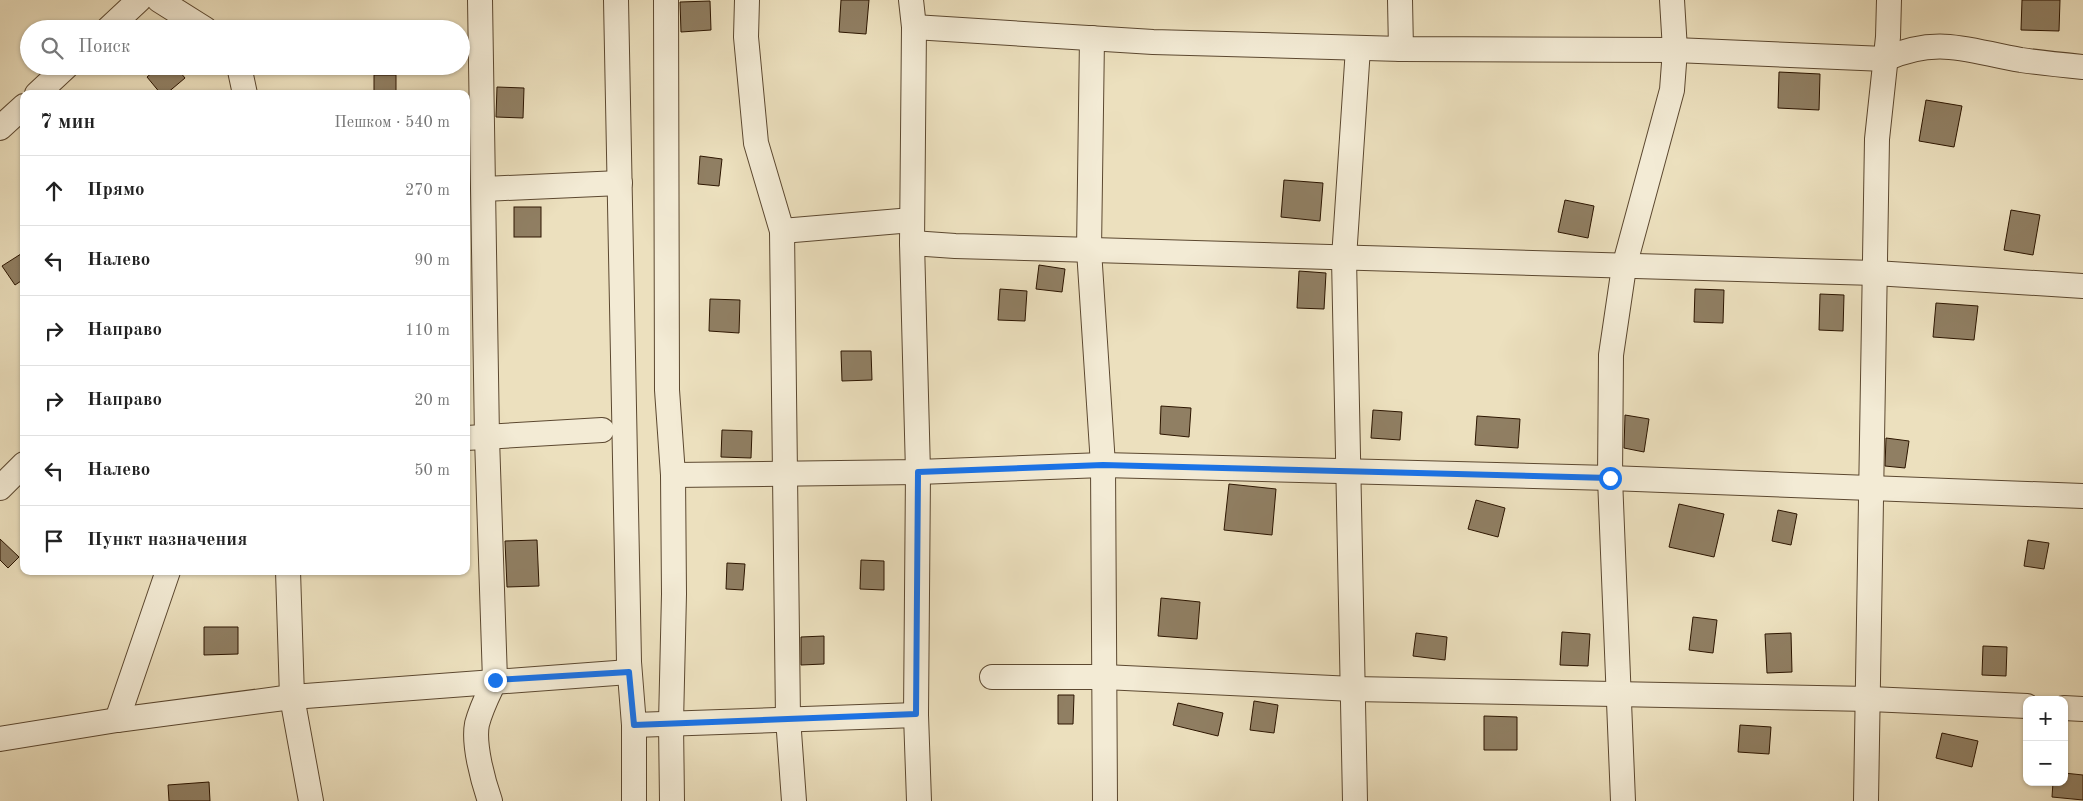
<!DOCTYPE html>
<html lang="ru">
<head>
<meta charset="utf-8">
<style>
  :root { --surface:#fff; --page:#f6f6f6; --text:#222; --muted:#767676; --line:#e0e0e0 }
  body { margin:0; font-family:"Old Standard TT",serif; background:var(--page); color:var(--text) }
  .controls { position:absolute; right:15px; bottom:15px; display:grid; overflow:hidden; border-radius:10px; box-shadow:0 1px 4px #0004 }
  .controls button { width:45px; height:45px; display:grid; place-items:center; padding:0; border:0; border-bottom:1px solid var(--line); background:var(--surface); color:var(--text); font:25px sans-serif }
  .stop { position:absolute; width:15px; height:15px; margin:-11px; border:4px solid #1a73e8; border-radius:50%; background:#fff }
  .stop.end { background:#1a73e8; border-color:#fff; box-shadow:0 1px 5px #0008 }
  .list { margin:0; padding:0; list-style:none }
  h2 { display:flex; justify-content:space-between; align-items:center; height:65px; margin:0; padding:0 20px; font-size:21px }
  h2 small { font-size:16px; font-weight:400; color:var(--muted) }
  .list li { display:grid; grid-template-columns:32px 1fr auto; gap:15px; align-items:center; box-sizing:border-box; height:70px; padding:0 20px; border-top:1px solid var(--line) }
  .list b { display:block; font-size:19px; white-space:nowrap }
  .list em { font-size:16px; font-style:normal; color:var(--muted) }
  .icon { flex:none; width:28px; height:28px; fill:none; stroke:currentColor; stroke-width:2; stroke-linecap:round; stroke-linejoin:round }
  .map { position:relative; flex:none; width:2083px; height:801px; overflow:hidden }
  .search { position:absolute; background:var(--surface); box-shadow:0 1px 4px #0004; left:20px; top:20px; width:450px; height:55px; display:flex; align-items:center; gap:12px; box-sizing:border-box; padding:0 18px; border-radius:28px; color:var(--muted); font-size:19px }
  .panel { position:absolute; background:var(--surface); box-shadow:0 1px 4px #0004; left:20px; top:90px; width:450px; height:485px; border-radius:10px }
  .map>svg:first-child { display:block }
  .building { fill:#907f63; stroke:#2c1500 }
  .lines { fill:none; stroke-linecap:round; stroke-linejoin:round }
  .minor-casing { stroke:#5c4830; stroke-width:26 }
  .minor { stroke:#f3ebd5; stroke-width:24 }
  .route { stroke:#1a73e8; stroke-width:6 }
</style>
</head>
<body>
<div class="map">
<svg width="2083" height="801" viewBox="0 0 2083 801">
  <rect width="100%" height="100%" fill="#ece0be"/>
  <filter id="stains"><feTurbulence type="fractalNoise" baseFrequency=".004" numOctaves="4"/><feColorMatrix values="0 0 0 0 .2 0 0 0 0 .09 0 0 0 0 .02 0 0 0 .5 -.17"/></filter>
  <radialGradient id="worn" r=".72"><stop offset=".6" stop-color="#630" stop-opacity="0"/><stop offset="1" stop-color="#630" stop-opacity=".3"/></radialGradient>
  <g class="building">
    <polygon points="841,0 869,0 866,34 839,32"/>
    <polygon points="2022,0 2060,0 2059,31 2021,30"/>
    <polygon points="710,1 711,30 681,32 680,2"/>
    <polygon points="160,66 175,66 185,78 166,94 161,94 147,77"/>
    <polygon points="1779,72 1820,74 1819,110 1778,108"/>
    <rect x="374" y="75" width="22" height="19"/>
    <polygon points="497,87 524,88 523,118 496,117"/>
    <polygon points="1926,100 1962,106 1954,147 1919,141"/>
    <polygon points="700,156 722,159 719,186 698,184"/>
    <polygon points="1284,180 1323,183 1320,221 1281,217"/>
    <polygon points="1565,200 1594,206 1588,238 1558,232"/>
    <rect x="514" y="207" width="27" height="30"/>
    <polygon points="2011,210 2040,215 2033,255 2004,250"/>
    <polygon points="24,252 24,279 15,285 2,266"/>
    <polygon points="1039,265 1065,269 1062,292 1036,289"/>
    <polygon points="1299,271 1326,273 1324,309 1297,308"/>
    <polygon points="1000,289 1027,291 1025,321 998,320"/>
    <polygon points="1695,289 1724,290 1723,323 1694,322"/>
    <polygon points="1820,294 1844,295 1843,331 1819,330"/>
    <polygon points="710,299 740,300 739,333 709,331"/>
    <polygon points="1936,303 1978,306 1974,340 1933,337"/>
    <polygon points="841,351 871,351 872,380 842,381"/>
    <polygon points="1161,406 1191,408 1189,437 1160,434"/>
    <polygon points="1373,410 1402,412 1400,440 1371,438"/>
    <polygon points="1625,415 1649,419 1644,452 1624,448"/>
    <polygon points="1477,416 1520,419 1518,448 1475,445"/>
    <polygon points="722,430 752,431 751,458 721,457"/>
    <polygon points="1886,438 1909,441 1905,468 1885,466"/>
    <polygon points="1229,484 1276,489 1272,535 1224,530"/>
    <polygon points="1476,500 1505,508 1498,537 1468,529"/>
    <polygon points="1679,504 1724,514 1714,557 1669,547"/>
    <polygon points="1778,510 1797,514 1791,545 1772,541"/>
    <polygon points="0,539 19,557 8,568 0,560"/>
    <polygon points="537,540 539,586 507,587 505,541"/>
    <polygon points="2028,540 2049,543 2044,569 2024,566"/>
    <polygon points="861,560 884,561 884,590 860,589"/>
    <polygon points="727,563 745,564 743,590 726,589"/>
    <polygon points="1161,598 1200,602 1197,639 1158,636"/>
    <polygon points="1693,617 1717,620 1713,653 1689,650"/>
    <polygon points="204,627 238,627 238,654 204,655"/>
    <polygon points="1562,632 1590,634 1588,666 1560,665"/>
    <polygon points="1416,633 1447,637 1445,660 1413,656"/>
    <polygon points="1791,633 1792,672 1767,673 1765,634"/>
    <polygon points="824,636 824,664 801,665 801,637"/>
    <polygon points="1983,646 2007,647 2006,676 1982,675"/>
    <polygon points="1058,695 1074,695 1073,724 1058,724"/>
    <polygon points="1254,701 1278,705 1274,733 1250,730"/>
    <polygon points="1178,703 1223,713 1218,736 1173,725"/>
    <polygon points="1484,716 1517,717 1517,750 1484,750"/>
    <polygon points="1740,725 1771,727 1769,754 1738,752"/>
    <polygon points="1942,733 1978,741 1972,767 1936,758"/>
    <polygon points="2064,773 2083,775 2083,800 2052,797 2053,782 2064,782"/>
    <polygon points="209,782 210,801 169,801 168,785"/>
  </g>
  <g class="lines">
    <defs>
      <g id="minor">
        <polyline points="159,0 205,29"/>
        <path d="M480,0l7,438 8,242c-7,15 -14,28 -18,44 -4,20 6,57 13,77"/>
        <polyline points="616,0 629,662 634,725 634,801"/>
        <polyline points="666,0 667,390 673,475 674,594 671,723 672,801"/>
        <polyline points="747,0 746,37 756,143 782,231 788,718 794,801"/>
        <polyline points="911,0 914,27 912,243 918,472 916,715 919,801"/>
        <polyline points="1400,0 1401,49"/>
        <path d="M914,27l239,15 248,7 274,1 210,9c54,-24 83,-8 136,1 21,3 41,5 62,7"/>
        <polyline points="108,29 139,0"/>
        <polyline points="1092,38 1089,250 1103,465 1105,801"/>
        <polyline points="239,66 245,94"/>
        <polyline points="37,94 67,66"/>
        <polyline points="0,128 24,106"/>
        <polyline points="484,189 620,183"/>
        <polyline points="782,231 912,220"/>
        <polyline points="912,243 955,246 1875,273 2083,286"/>
        <polyline points="466,438 602,430"/>
        <polyline points="673,475 918,472 1103,465 1610,478 2083,496"/>
        <polyline points="0,488 24,464"/>
        <polyline points="288,571 292,697 311,801"/>
        <polyline points="992,677 1104,677 1353,689 1870,699 2027,706"/>
        <polyline points="2064,708 2083,709"/>
        <polyline points="117,720 168,571"/>
        <polyline points="634,725 916,715"/>
        <polyline points="0,739 117,720 292,697 629,672"/>
        <polyline points="1355,801 1344,258 1358,48"/>
        <polyline points="1623,801 1610,478 1611,355 1624,267 1672,90 1675,50 1672,0"/>
        <polyline points="1866,801 1877,139 1888,37 1889,0"/>
      </g>
    </defs>
    <use href="#minor" class="minor-casing"/>
    <use href="#minor" class="minor"/>
  </g>
  <g class="lines">
    <polyline class="route" points="495,680 629,672 634,725 916,714 918,472 1103,465 1610,478"/>
  </g>
  <rect width="100%" height="100%" filter="url(#stains)"/>
  <rect width="100%" height="100%" fill="url(#worn)"/>
</svg>
<div class="controls">
<button>+</button>
<button>−</button>
</div>
<div class="stop" style="left:1610px;top:478px"></div>
<div class="stop end" style="left:495px;top:680px"></div>
<div class="search"><svg class="icon" aria-label="search" viewBox="0 0 24 24"><circle cx="10" cy="10" r="6"/><path d="M15 15l6 6"/></svg>Поиск</div>
<section class="panel">
<h2>7 мин<small>Пешком · 540 m</small></h2>
<ul class="list">
<li><svg class="icon" aria-label="ahead" viewBox="0 0 24 24"><path d="M12 20V5M6 11l6-6 6 6"/></svg><div><b>Прямо</b></div><em>270 m</em></li>
<li><svg class="icon" aria-label="left" viewBox="0 0 24 24"><path d="M17 20v-9H6M10 6l-5 5 5 5"/></svg><div><b>Налево</b></div><em>90 m</em></li>
<li><svg class="icon" aria-label="right" viewBox="0 0 24 24"><path d="M7 20v-9h11M14 6l5 5-5 5"/></svg><div><b>Направо</b></div><em>110 m</em></li>
<li><svg class="icon" aria-label="right" viewBox="0 0 24 24"><path d="M7 20v-9h11M14 6l5 5-5 5"/></svg><div><b>Направо</b></div><em>20 m</em></li>
<li><svg class="icon" aria-label="left" viewBox="0 0 24 24"><path d="M17 20v-9H6M10 6l-5 5 5 5"/></svg><div><b>Налево</b></div><em>50 m</em></li>
<li><svg class="icon" aria-label="arrive" viewBox="0 0 24 24"><path d="M6 21V4h12l-3 4 3 4H6"/></svg><div><b>Пункт назначения</b></div></li>
</ul>
</section>
</div>
</body>
</html>
